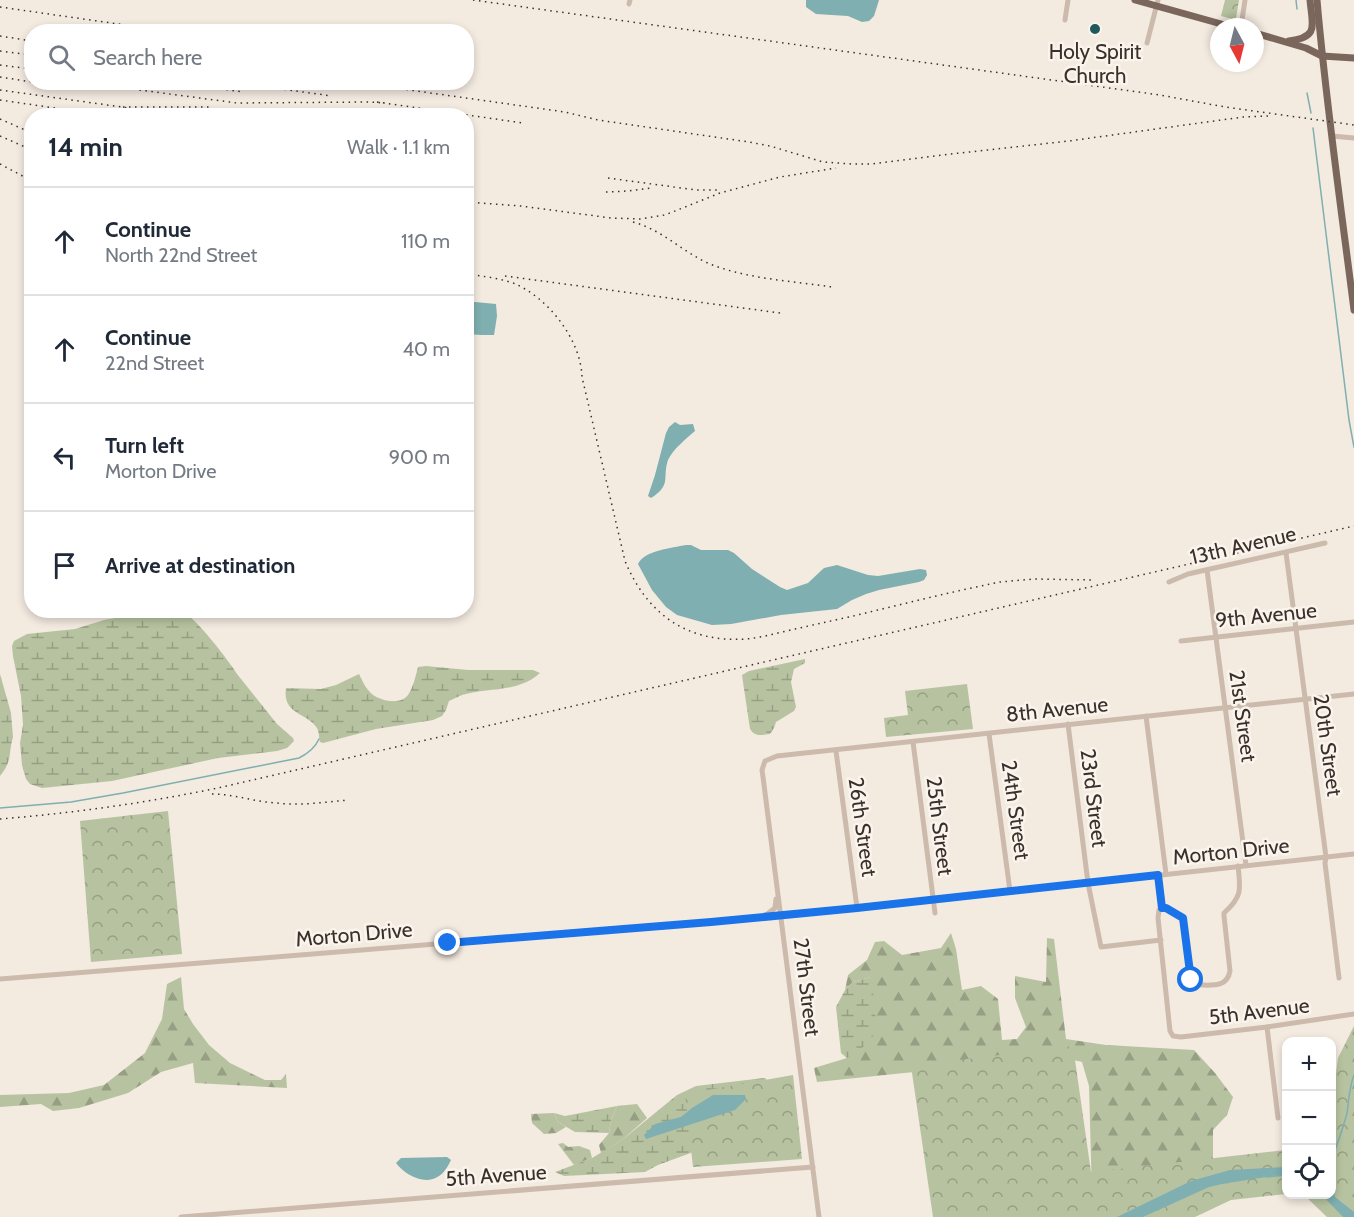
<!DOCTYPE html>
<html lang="en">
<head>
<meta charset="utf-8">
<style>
  :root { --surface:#fff; --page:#f2f2f3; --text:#1f2937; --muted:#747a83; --line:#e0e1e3 }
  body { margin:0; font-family:Cabin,sans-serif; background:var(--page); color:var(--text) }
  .controls { position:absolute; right:18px; bottom:18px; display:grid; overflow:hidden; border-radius:12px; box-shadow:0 3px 9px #0003 }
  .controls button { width:54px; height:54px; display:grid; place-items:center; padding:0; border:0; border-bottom:2px solid var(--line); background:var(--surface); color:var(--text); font:30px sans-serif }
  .compass { position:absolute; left:1210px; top:18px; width:54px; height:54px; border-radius:50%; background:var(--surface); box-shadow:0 3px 9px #0003; rotate:173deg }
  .stop { position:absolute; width:18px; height:18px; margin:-14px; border:4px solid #1a73e8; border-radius:50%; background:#fff }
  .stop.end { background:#1a73e8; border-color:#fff; box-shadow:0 2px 6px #0008 }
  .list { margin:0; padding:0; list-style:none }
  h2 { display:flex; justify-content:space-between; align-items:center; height:78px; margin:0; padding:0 24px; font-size:26px }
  h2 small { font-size:20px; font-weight:400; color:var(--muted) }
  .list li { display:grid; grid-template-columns:39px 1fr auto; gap:18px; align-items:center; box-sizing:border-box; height:108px; padding:0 24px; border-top:2px solid var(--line) }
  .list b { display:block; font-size:22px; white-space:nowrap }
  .list p { margin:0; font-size:20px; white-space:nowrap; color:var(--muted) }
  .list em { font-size:20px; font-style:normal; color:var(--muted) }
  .icon { flex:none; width:33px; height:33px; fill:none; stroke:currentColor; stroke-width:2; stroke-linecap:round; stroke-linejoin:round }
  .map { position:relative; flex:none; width:1354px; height:1217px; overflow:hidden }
  .search { position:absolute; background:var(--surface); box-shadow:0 3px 9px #0003; left:24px; top:24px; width:450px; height:66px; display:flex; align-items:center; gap:15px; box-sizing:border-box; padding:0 21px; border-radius:24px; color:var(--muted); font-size:22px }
  .panel { position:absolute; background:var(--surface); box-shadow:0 3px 9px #0003; left:24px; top:108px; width:450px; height:510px; border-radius:24px }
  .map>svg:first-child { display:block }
  .forest { fill:url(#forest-firs) }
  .wetland { fill:url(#wetland-marsh) }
  .park { fill:url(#park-crowns) }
  .pitch { fill:#b7c3a0 }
  .water { fill:#7fafb0 }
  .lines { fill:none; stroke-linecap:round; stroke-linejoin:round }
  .stream { stroke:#7fafb0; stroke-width:1.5 }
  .minor { stroke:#ccbaac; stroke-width:5 }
  .major { stroke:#7b665c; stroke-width:7 }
  .rail { stroke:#3a2f2b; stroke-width:1.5; stroke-dasharray:1.5 4.5; stroke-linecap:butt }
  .route { stroke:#1a73e8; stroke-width:8 }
  .poi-dot { fill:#20595b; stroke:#faf4ed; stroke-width:2 }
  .labels { text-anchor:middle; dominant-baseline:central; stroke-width:5; stroke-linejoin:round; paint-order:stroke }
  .poi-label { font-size:21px; fill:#3a2f2b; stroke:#faf4ed }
  .street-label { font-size:21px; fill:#3a2f2b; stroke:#faf4ed }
</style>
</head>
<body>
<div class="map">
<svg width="1354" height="1217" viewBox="0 0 1354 1217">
  <defs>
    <pattern id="forest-firs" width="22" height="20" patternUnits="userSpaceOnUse" patternTransform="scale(1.5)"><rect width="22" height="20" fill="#b7c3a0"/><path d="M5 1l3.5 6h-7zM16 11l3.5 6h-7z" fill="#969f83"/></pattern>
    <pattern id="wetland-marsh" width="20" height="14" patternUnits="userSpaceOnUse" patternTransform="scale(1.5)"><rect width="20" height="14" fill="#b7c3a0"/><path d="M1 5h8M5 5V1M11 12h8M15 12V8" fill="none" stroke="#969f83"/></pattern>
    <pattern id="park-crowns" width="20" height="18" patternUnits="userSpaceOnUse" patternTransform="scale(1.5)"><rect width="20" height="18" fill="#b7c3a0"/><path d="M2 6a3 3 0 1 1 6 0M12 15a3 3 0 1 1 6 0" fill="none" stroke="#969f83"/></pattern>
  </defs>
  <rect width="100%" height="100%" fill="#f3eae0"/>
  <g class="forest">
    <polygon points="951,933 956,949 962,990 981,986 998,999 1002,1040 1017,1039 1026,1027 1015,998 1015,976 1046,982 1047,938 1054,939 1066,1039 1106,1045 1194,1050 1215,1073 1233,1097 1227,1115 1213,1130 1213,1161 1092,1196 1089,1086 1082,1062 1060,1057 817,1082 814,1068 847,1058 871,977 853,982 845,990 848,975 867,960 875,942 884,941 902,955 941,948"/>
    <polygon points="181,977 184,1009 193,1024 209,1045 230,1063 265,1080 281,1080 286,1074 287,1088 195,1083 193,1063 161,1072 128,1093 79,1108 53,1111 41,1104 0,1107 0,1095 69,1093 104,1085 145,1053 162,1019 167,984"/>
    <polygon points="637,1104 647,1118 622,1140 601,1153 599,1145 609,1133 611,1120 617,1106"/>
    <polygon points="554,1113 558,1122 566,1127 556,1133 544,1134 532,1123 531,1114"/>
    <polygon points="563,1143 568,1147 579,1146 590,1150 592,1158 574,1165 558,1144"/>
  </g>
  <g class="wetland">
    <path d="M137,610h45c17,12 44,47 55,64l40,50 16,14 1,3 -7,7 -10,3 -59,7 -106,23 -70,7 -12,-4 -4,-5 -4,-14 -2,-22 3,-18 -2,-29 -8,-40 -1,-10 2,-5 13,-7 48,-5 29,-9 23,-4z"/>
    <path d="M805,659v4l-11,6 -3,13 5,25 -2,4 -18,11 -2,6 -4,6c-9,1 -15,3 -20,-5l-8,-54 7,-4z"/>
    <path d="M426,666l42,4h65l7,3c-22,20 -51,14 -78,22 -4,2 -9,4 -13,6l-3,9 -4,6 -9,4 -57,9 -53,14 -3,-1c-1,-4 -1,-11 -3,-14 -10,-16 -35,-13 -31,-40l35,1 15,-4 23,-11c3,6 6,13 10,17 8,10 31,15 39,4 5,-7 8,-20 10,-28z"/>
    <path d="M0,674l11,39 2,24c-5,17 0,23 -13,39z"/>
    <polygon points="871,977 875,1007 876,1033 863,1047 847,1058 841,1053 836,1007 845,990 853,982"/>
    <polygon points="765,1078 774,1088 696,1151 658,1165 645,1172 564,1176 555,1172 592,1158 622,1140 677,1095 696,1086"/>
    <polygon points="617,1106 611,1120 609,1133 575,1132 558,1122 554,1113 565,1116"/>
  </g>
  <g class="park">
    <polygon points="1225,0 1239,0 1236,18 1232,19 1221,16"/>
    <polygon points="967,684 973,729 886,737 884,718 908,715 905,691"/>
    <polygon points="168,811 182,954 91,962 80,821"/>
    <polygon points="1354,1026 1354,1217 1327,1217 1304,1195 1332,1194 1332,1103 1338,1058"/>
    <polygon points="1073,1046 1091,1172 1286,1150 1285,1140 1286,1139 1286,1194 1231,1200 1195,1217 933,1217 911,1066"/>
    <polygon points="793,1075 802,1159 693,1167 685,1094"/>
  </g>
  <polygon class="pitch" points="921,697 923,714 914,715 912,698"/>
  <g class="water">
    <polygon points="806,0 879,0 874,16 869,21 862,22 848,16 816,14 806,7"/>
    <polygon points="475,302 496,304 497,316 494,335 481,335 467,334 467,304"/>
    <path d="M675,422l5,3 13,-1 2,7c-9,8 -22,18 -27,29 -6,18 4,25 -17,38l-3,-2 7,-21 11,-42 3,-6z"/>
    <path d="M686,545h5l10,5h27l6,3 18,16 28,18 7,3 21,-7 16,-15 13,-3 31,10 10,1 42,-7 6,1 1,5 -3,5 -5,2 -40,8 -13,4 -14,6 -15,9 -56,6 -50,9 -19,1 -35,-10 -11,-8 -14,-17 -14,-26c7,-14 34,-16 48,-19z"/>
    <polygon points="713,1095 745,1095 746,1099 735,1110 646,1139 644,1135 655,1124 681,1117 692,1108"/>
    <path d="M447,1157l4,3c-3,6 -6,12 -12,16 -14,10 -34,-1 -43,-13l5,-5z"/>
    <polygon points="1286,1167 1286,1175 1278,1175 1222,1184 1209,1187 1143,1217 1117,1217 1191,1181 1230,1170"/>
    <polygon points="1332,1182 1335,1197 1354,1212 1354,1217 1343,1217 1322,1195 1332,1194"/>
  </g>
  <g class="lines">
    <g class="stream">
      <polyline points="1296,0 1297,9"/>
      <polyline points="1307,93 1311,113"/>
      <polyline points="1313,128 1349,420 1354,447"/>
      <path d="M0,808l71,-6 52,-9 176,-35c10,-5 16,-10 20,-19"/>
      <path d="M1332,1159c5,-15 11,-30 15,-46 2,-13 2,-25 7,-38"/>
      <polyline points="1266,1177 1286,1175"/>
    </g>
    <g class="minor">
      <polyline points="629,4 630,0"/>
      <polyline points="1065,20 1068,0"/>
      <polyline points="1241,27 1245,0"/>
      <polyline points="1147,43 1158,0"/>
      <polyline points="1234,68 1235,63"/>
      <polyline points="1332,136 1354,138"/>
      <polyline points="1286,553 1326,857 1325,863 1339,978"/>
      <polyline points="1207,570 1246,865"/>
      <polyline points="1169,582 1188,574 1325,543"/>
      <polyline points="1181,641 1354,622"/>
      <polyline points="1146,716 1166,874"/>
      <polyline points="1068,724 1088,883 1101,947 1161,940"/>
      <polyline points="989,734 1010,891"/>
      <polyline points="913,742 935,913"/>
      <polyline points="836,751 857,908"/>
      <polyline points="1158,875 1162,908 1159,910 1158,918 1170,1031 1173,1036 1181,1037 1267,1027 1354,1014"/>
      <path d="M1162,908h4l17,10 8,62 7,5c14,0 29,3 32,-14l-6,-55v-3c18,-16 17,-23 14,-47"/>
      <polyline points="766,915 775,908 776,899"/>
      <polyline points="0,979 711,922 932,900 1354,854"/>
      <polyline points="1267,1027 1278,1118"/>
      <polyline points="181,1217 813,1167"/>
      <polyline points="819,1217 763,777 762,770 765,761 777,756 1354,694"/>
    </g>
    <g class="major">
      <polyline points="1135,0 1232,27"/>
      <path d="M1317,0c9,104 24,207 37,310"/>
      <polyline points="1255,33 1306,48 1322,56 1354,58"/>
      <path d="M1289,41c31,-4 23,-16 21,-41"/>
    </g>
    <g class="rail">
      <polyline points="473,0 1160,95 1225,107 1354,125"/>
      <polyline points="0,7 174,32"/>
      <polyline points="0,36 32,41"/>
      <polyline points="0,51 32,55"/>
      <polyline points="0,65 32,69"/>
      <polyline points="0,77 32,82"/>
      <polyline points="80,82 237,103 368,102 385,103"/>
      <polyline points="173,82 243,92"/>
      <polyline points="231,82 332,96"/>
      <polyline points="330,82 359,87"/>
      <polyline points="353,82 565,112 598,120 749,142 770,146 823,162 852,164 871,164 942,155 1069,141 1243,117 1268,116"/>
      <polyline points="0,90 129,108"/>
      <polyline points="0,100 109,116"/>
      <polyline points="377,102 523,123"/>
      <polyline points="123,107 213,107"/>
      <polyline points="0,119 32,133"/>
      <polyline points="0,136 32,150"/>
      <polyline points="0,164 32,181"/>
      <polyline points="608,178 696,190 718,190"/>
      <polyline points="606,192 628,191 651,188"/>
      <polyline points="466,202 521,206 611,218 640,219 665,215 720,193 780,177 836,168"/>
      <path d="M633,222c30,8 49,30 77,42 38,15 82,17 122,23"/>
      <polyline points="466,235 473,236"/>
      <path d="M466,274c16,2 32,4 47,9 35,14 68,57 69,94l43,184c22,53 62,82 121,78 12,-1 24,-4 36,-7 22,-5 44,-10 67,-15 50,-12 101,-25 151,-35l34,-3 61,1"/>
      <polyline points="505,276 780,313"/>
      <path d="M212,794c22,0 43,8 65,9 24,3 48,-1 72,-3"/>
      <path d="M0,819c74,-6 145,-16 218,-31l1136,-262"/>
    </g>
  </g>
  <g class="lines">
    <polyline class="route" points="448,943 711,922 857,908 1158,875 1162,908 1166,908 1183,918 1191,980"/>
  </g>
  <circle class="poi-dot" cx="1095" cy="29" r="6"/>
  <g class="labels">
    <g class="poi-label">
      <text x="1095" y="51">Holy Spirit<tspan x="1095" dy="24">Church</tspan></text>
    </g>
    <g class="street-label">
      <text transform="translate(1243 545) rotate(-13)">13th Avenue</text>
      <text transform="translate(1266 615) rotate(-6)">9th Avenue</text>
      <text transform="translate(1057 709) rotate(-6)">8th Avenue</text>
      <text transform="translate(1243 716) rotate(82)">21st Street</text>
      <text transform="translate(1328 745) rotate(82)">20th Street</text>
      <text transform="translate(1094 798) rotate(83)">23rd Street</text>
      <text transform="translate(1016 810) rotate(82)">24th Street</text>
      <text transform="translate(940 826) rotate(83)">25th Street</text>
      <text transform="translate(863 827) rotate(82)">26th Street</text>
      <text transform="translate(1231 851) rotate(-6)">Morton Drive</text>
      <text transform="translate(354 934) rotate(-5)">Morton Drive</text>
      <text transform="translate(807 987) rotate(83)">27th Street</text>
      <text transform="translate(1259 1011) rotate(-7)">5th Avenue</text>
      <text transform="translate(496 1175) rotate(-4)">5th Avenue</text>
    </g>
  </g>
</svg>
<div class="controls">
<button>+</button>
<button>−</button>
<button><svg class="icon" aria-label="locate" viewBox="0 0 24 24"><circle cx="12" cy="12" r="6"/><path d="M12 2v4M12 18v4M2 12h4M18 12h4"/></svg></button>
</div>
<svg class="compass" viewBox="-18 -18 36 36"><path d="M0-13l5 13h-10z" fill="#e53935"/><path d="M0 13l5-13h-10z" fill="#747a83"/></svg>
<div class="stop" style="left:1191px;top:980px"></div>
<div class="stop end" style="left:448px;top:943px"></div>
<div class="search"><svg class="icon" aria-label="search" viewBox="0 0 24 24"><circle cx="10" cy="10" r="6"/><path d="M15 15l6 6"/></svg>Search here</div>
<section class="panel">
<h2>14 min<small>Walk · 1.1 km</small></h2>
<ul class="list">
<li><svg class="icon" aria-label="ahead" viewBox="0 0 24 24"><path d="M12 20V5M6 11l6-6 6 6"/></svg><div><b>Continue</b><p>North 22nd Street</p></div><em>110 m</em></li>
<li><svg class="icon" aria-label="ahead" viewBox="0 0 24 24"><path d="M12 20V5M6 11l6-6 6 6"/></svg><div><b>Continue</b><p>22nd Street</p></div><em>40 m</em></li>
<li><svg class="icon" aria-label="left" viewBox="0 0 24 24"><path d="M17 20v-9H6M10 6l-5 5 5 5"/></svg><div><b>Turn left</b><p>Morton Drive</p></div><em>900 m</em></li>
<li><svg class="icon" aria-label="arrive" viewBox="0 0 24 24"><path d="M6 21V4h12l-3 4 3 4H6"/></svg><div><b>Arrive at destination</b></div></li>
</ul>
</section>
</div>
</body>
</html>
